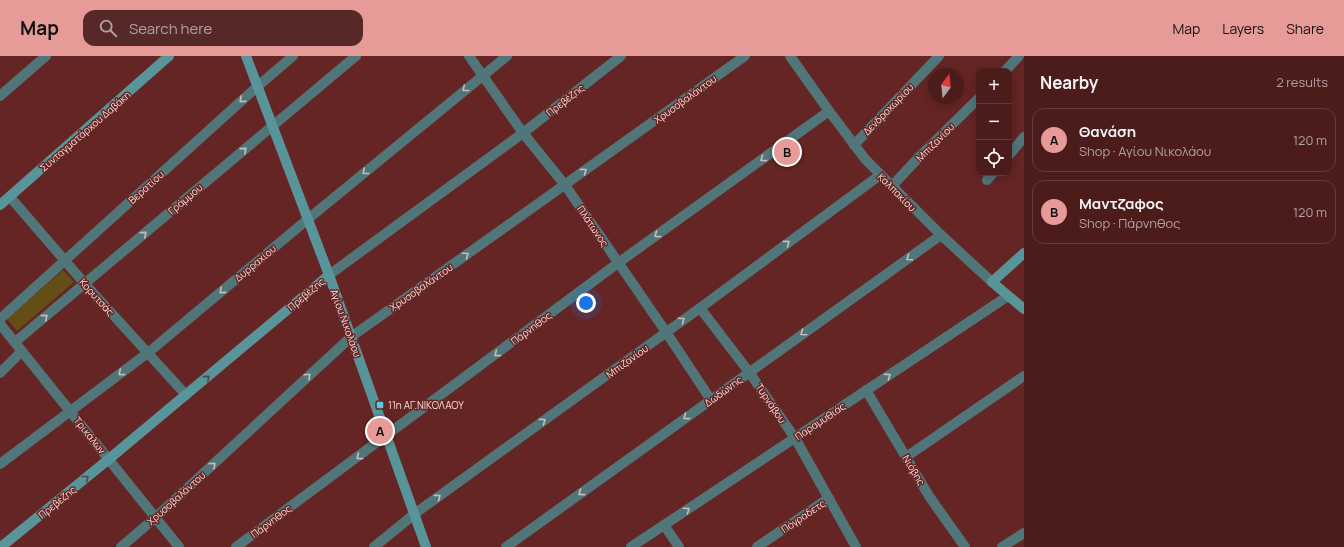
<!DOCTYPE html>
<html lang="en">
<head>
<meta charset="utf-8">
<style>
  :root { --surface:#4c1c1b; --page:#562928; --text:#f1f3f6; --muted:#b2a1a3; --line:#633a3a; --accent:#e69b98 }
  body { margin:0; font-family:Manrope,sans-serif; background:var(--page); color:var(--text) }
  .controls { position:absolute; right:12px; top:12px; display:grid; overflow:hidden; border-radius:8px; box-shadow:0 2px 10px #0003 }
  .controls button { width:36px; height:36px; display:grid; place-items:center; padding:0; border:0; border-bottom:1px solid var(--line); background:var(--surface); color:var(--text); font:20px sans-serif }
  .compass { position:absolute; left:928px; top:12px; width:36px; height:36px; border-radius:50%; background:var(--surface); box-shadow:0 2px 10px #0003; rotate:15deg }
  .you { position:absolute; left:586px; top:247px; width:14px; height:14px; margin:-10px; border:3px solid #fff; border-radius:50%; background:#1a73e8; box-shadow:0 0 0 6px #1a73e833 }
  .badge { display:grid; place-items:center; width:26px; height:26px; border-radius:50%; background:var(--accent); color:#111; font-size:13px; font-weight:700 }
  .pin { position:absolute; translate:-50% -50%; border:2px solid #fff; box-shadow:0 1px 4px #0006 }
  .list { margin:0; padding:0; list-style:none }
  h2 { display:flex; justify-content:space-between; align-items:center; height:52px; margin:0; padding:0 16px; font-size:17px }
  h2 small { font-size:13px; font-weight:400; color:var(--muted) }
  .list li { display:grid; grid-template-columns:26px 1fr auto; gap:12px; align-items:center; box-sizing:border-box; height:64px; margin:0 8px 8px; padding:0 8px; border:1px solid var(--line); border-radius:12px }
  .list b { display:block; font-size:15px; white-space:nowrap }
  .list p { margin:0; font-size:13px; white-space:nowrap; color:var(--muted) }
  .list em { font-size:13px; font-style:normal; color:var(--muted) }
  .icon { flex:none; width:22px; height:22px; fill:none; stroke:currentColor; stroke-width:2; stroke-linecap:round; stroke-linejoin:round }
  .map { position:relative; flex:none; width:1024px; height:491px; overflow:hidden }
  header { display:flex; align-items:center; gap:24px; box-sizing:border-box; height:56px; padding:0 20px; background:var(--accent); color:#111 }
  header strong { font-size:19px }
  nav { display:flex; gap:22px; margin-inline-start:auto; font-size:14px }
  .search { width:280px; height:36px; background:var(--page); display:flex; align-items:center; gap:10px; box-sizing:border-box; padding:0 14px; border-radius:12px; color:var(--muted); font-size:15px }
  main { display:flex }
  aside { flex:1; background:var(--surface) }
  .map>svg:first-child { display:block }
  .green { fill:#654d18 }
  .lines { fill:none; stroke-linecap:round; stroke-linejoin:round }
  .street { stroke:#517679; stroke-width:10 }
  .secondary { stroke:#58959b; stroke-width:10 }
  .oneway { stroke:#c9bdbc }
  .oneway2 { stroke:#624142 }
  .poi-dot { fill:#52ccd6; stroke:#652524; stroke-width:1.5 }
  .labels { text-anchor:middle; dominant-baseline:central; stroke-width:3; stroke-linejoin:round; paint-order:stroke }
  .street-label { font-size:10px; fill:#fcdbd8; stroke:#652524 }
  .poi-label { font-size:10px; fill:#fcdbd8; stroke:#652524; text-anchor:start }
</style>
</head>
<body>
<header>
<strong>Map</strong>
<div class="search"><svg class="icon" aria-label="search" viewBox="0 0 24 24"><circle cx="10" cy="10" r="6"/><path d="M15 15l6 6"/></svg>Search here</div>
<nav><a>Map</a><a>Layers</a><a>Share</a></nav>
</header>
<main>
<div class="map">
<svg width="1024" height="491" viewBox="0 0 1024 491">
  <rect width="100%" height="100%" fill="#652524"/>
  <polygon class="green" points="63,214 74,226 17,275 7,263"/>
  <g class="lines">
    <g class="street">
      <polyline points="469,0 523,77 565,129 666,276 711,344"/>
      <polyline points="790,0 829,55 865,103 941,179 992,226"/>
      <polyline points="1005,15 1019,0"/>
      <polyline points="0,40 46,0"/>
      <polyline points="854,89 939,0"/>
      <polyline points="1009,99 1024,81"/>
      <polyline points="987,124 993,117"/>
      <polyline points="892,130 920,100 979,42"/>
      <polyline points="10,141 85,228 186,339"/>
      <polyline points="329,219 523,77 621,0"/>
      <polyline points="700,252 749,316 795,382 856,491"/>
      <polyline points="0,263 258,30 293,0"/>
      <polyline points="0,268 179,491"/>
      <polyline points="15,286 356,0"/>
      <polyline points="0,317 22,295"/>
      <polyline points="866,334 929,440 965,491"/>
      <polyline points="906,401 1024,320"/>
      <polyline points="0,408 149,296 308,163 507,0"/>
      <polyline points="664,469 679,491"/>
      <polyline points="121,491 156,461 351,281 745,0"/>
      <polyline points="236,491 618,207 829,55"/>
      <polyline points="374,491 417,456 700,252 880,119"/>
      <polyline points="506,491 941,179"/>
      <polyline points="631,491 1008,240"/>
      <polyline points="757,491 829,442"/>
      <polyline points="1002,491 1024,477"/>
    </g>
    <g class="secondary">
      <polyline points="246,0 329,219 426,491"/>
      <polyline points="0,149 169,0"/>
      <polyline points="1024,197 992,226 1024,253"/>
      <polyline points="1,491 109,403 329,219"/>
    </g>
  </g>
  <defs><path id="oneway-chevron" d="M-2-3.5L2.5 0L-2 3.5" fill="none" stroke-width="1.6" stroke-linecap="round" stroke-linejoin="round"/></defs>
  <g class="oneway">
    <use href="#oneway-chevron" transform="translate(465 33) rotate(141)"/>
    <use href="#oneway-chevron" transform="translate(242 44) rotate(138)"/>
    <use href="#oneway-chevron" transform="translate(244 94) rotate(-40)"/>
    <use href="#oneway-chevron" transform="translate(763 103) rotate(144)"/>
    <use href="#oneway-chevron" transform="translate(584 115) rotate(-36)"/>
    <use href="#oneway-chevron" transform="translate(365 116) rotate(141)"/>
    <use href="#oneway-chevron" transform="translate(144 178) rotate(-40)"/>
    <use href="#oneway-chevron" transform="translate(657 179) rotate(144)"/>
    <use href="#oneway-chevron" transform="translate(787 187) rotate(-37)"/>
    <use href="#oneway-chevron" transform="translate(466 199) rotate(-35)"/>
    <use href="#oneway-chevron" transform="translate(909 202) rotate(145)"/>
    <use href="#oneway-chevron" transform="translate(222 235) rotate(140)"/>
    <use href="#oneway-chevron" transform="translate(45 261) rotate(-40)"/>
    <use href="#oneway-chevron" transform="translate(682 264) rotate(-35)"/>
    <use href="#oneway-chevron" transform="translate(803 277) rotate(145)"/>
    <use href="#oneway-chevron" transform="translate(497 298) rotate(143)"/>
    <use href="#oneway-chevron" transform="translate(121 317) rotate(143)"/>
    <use href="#oneway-chevron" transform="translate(308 320) rotate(-43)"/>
    <use href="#oneway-chevron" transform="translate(888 320) rotate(-34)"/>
    <use href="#oneway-chevron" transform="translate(686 361) rotate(144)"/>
    <use href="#oneway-chevron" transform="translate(543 365) rotate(-36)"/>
    <use href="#oneway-chevron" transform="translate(359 401) rotate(143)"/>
    <use href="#oneway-chevron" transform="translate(213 409) rotate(-43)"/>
    <use href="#oneway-chevron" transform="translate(581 437) rotate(144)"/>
    <use href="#oneway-chevron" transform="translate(438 441) rotate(-36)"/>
    <use href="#oneway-chevron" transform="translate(687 454) rotate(-34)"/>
  </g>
  <g class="oneway2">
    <use href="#oneway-chevron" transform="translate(207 322) rotate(-40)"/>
    <use href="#oneway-chevron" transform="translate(86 422) rotate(-39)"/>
  </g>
  <rect class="poi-dot" x="376" y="345" width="8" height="8" rx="2"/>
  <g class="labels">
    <g class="street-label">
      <text transform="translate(685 43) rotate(-36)">Χρυσοβαλάντου</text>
      <text transform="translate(565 44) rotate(-38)">Πρεβέζης</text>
      <text transform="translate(888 53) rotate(-46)">Δενδροχωρίου</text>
      <text transform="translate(85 75) rotate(-41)">Συνταγματάρχου Δαβάκη</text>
      <text transform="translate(935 86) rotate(-45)">Μπιζανίου</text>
      <text transform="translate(146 131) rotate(-42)">Βερατίου</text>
      <text transform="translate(897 136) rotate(45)">Καλπακίου</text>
      <text transform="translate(185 143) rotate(-40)">Γράμμου</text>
      <text transform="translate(593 170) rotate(56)">Πλάτωνος</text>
      <text transform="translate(255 207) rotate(-40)">Δυρραχίου</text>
      <text transform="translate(421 231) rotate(-35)">Χρυσοβαλάντου</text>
      <text transform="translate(306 238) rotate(-40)">Πρεβέζης</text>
      <text transform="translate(97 241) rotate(48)">Κορυτσάς</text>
      <text transform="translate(346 267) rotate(70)">Αγίου Νικολάου</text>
      <text transform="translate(531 272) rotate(-37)">Πάρνηθος</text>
      <text transform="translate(627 305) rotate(-36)">Μπιζανίου</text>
      <text transform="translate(723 335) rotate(-36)">Δωδώνης</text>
      <text transform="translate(771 347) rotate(56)">Τυρνάβου</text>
      <text transform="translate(820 365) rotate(-34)">Παραμυθιάς</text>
      <text transform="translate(90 379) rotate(51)">Τρικάλων</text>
      <text transform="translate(914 414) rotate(59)">Νιόβης</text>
      <text transform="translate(176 442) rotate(-42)">Χρυσοβαλάντου</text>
      <text transform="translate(57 446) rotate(-39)">Πρεβέζης</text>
      <text transform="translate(803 460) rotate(-34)">Πόγραδετς</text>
      <text transform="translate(271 465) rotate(-37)">Πάρνηθος</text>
    </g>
    <g class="poi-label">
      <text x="388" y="349">11η ΑΓ.ΝΙΚΟΛΑΟΥ</text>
    </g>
  </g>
</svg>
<div class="controls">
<button>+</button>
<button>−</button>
<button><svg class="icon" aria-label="locate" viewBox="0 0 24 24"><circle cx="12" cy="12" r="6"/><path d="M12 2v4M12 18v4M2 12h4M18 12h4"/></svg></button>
</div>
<svg class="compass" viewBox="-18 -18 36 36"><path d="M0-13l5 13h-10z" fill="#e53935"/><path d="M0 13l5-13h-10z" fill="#b2a1a3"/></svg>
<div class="you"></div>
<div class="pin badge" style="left:380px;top:375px">A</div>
<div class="pin badge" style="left:787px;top:96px">B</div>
</div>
<aside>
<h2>Nearby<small>2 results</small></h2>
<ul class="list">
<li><span class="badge">A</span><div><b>Θανάση</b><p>Shop · Αγίου Νικολάου</p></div><em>120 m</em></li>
<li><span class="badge">B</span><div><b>Μαντζαφος</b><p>Shop · Πάρνηθος</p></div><em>120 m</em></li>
</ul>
</aside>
</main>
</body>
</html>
